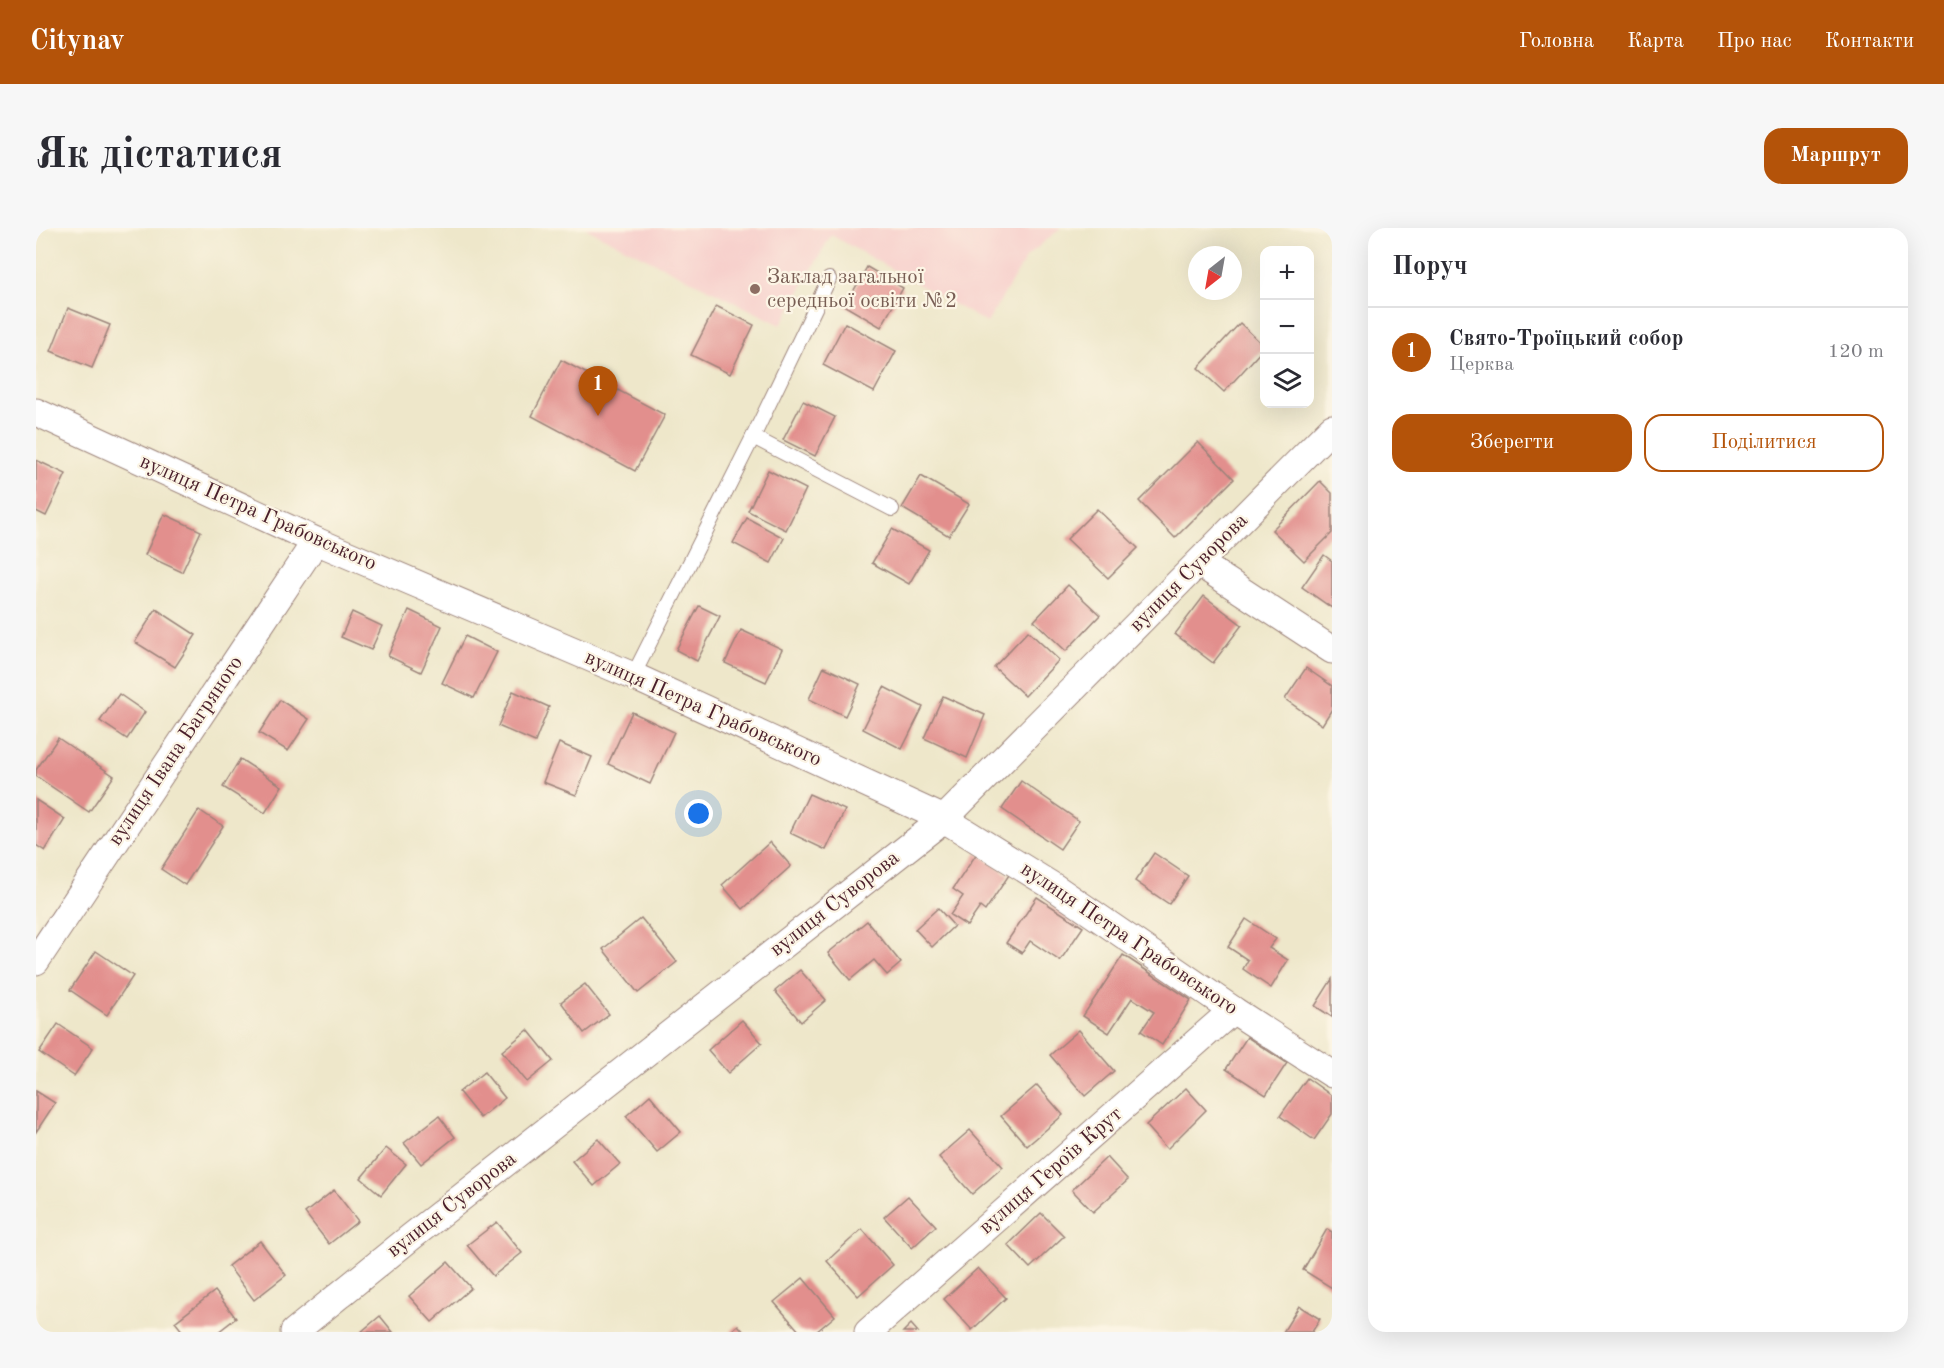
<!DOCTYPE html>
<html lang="uk">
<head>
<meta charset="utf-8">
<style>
  :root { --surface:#fff; --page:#f7f7f7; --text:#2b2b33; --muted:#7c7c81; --line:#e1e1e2; --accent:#b45309 }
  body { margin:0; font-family:"Old Standard TT",serif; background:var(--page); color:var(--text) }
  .controls { position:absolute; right:18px; top:18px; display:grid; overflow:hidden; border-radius:12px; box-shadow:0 6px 24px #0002 }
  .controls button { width:54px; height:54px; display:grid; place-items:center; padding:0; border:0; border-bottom:2px solid var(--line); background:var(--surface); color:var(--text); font:30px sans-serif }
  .compass { position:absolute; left:1152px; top:18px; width:54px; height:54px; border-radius:50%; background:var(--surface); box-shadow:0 6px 24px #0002; rotate:211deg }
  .you { position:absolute; left:663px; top:586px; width:21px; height:21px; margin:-15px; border:4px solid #fff; border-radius:50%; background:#1a73e8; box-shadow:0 0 0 9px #1a73e833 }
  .badge { display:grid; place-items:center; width:39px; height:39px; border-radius:50%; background:var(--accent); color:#fff; font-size:20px; font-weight:700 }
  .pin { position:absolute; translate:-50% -50px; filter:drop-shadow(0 2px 3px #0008) }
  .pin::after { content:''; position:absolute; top:32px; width:21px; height:18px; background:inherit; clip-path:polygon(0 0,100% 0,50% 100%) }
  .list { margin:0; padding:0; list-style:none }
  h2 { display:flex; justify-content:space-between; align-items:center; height:78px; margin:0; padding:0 24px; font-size:26px }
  h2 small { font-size:20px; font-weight:400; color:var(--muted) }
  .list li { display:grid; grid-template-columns:39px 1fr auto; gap:18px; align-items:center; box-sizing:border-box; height:90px; padding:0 24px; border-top:2px solid var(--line) }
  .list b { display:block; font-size:22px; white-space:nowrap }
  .list p { margin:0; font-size:20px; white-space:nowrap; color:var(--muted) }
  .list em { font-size:20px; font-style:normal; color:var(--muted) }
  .actions { display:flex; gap:12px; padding:18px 24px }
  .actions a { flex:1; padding:14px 0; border:2px solid var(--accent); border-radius:18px; text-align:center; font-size:21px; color:var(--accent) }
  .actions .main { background:var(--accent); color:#fff }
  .icon { flex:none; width:33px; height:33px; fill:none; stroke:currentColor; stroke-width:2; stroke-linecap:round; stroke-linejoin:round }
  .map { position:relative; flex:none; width:1296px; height:1104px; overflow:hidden; border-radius:18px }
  header { display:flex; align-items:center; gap:36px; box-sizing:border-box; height:84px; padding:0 30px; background:var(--accent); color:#fff }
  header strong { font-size:28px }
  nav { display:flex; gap:33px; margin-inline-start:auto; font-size:21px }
  .intro { display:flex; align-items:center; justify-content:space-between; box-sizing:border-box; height:144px; padding:0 36px }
  h1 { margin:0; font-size:42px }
  .button { padding:15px 27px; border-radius:18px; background:var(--accent); color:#fff; font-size:21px; font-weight:700 }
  main { display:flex; gap:36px; padding:0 36px }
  aside { flex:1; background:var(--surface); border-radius:18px; box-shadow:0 6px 24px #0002 }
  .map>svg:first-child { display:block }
  .built { fill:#f7d0cc }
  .building { fill:#e28f8d }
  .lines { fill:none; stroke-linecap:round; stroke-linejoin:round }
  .service-casing { stroke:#9c837a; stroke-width:16 }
  .minor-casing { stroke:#9c837a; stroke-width:29 }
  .service { stroke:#fff; stroke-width:14 }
  .minor { stroke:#fff; stroke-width:27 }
  .education-dot { fill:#8d6e63; stroke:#fcf5e5; stroke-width:2 }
  .labels { text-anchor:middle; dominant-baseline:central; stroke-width:4.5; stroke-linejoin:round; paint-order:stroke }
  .education-label { font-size:21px; fill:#785e54; stroke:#fcf5e5; text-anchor:start }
  .street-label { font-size:21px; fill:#4a1f2b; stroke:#fcf5e5 }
</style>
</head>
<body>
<header>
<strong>Citynav</strong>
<nav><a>Головна</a><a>Карта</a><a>Про нас</a><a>Контакти</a></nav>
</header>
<div class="intro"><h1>Як дістатися</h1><a class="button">Маршрут</a></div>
<main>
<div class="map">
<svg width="1296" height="1104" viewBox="0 0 1296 1104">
  <rect width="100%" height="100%" fill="#fcf5e5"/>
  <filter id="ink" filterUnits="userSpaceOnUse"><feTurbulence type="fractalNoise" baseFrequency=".0167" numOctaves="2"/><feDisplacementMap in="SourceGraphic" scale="12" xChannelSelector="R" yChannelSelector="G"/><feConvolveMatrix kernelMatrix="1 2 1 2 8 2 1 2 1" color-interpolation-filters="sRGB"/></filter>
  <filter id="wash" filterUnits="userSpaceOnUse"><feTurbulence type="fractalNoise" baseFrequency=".008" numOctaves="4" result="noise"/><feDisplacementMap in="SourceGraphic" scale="24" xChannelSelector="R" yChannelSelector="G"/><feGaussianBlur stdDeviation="1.35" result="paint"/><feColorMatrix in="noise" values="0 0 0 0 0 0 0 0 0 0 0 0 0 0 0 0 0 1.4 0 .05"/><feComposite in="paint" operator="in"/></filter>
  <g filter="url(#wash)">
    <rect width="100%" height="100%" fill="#eee7ca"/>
    <polygon class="built" points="549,0 1025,0 991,28 951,95 795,7 745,97"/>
    <g id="blocks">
      <g class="building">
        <polygon points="831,39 867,60 845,99 809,78"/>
        <polygon points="680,78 718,97 694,146 655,127"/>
        <polygon points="32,80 74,97 56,140 15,123"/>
        <polygon points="809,95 860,123 838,164 787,137"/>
        <polygon points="1204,95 1228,118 1228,120 1188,164 1162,140"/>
        <polygon points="525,132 629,187 599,243 496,188"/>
        <polygon points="767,173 799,189 779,228 747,212"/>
        <polygon points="1162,214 1198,251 1139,310 1103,273"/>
        <polygon points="0,232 30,246 10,288 0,283"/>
        <polygon points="732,242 770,261 750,302 712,283"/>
        <polygon points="885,248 933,276 913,308 866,280"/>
        <polygon points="1284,253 1296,265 1296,305 1268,333 1236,302"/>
        <polygon points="1061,281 1102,320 1072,350 1031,311"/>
        <polygon points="128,286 165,303 146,344 109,327"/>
        <polygon points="711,290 748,310 735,335 697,315"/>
        <polygon points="856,301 893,322 873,356 836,335"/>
        <polygon points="1288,327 1296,333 1296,380 1266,359"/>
        <polygon points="1032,357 1064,387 1030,423 998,393"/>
        <polygon points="1168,368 1206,397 1177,435 1139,406"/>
        <polygon points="663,378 684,388 661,433 640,422"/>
        <polygon points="120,381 160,407 139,439 99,414"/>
        <polygon points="373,382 406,398 385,444 352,428"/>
        <polygon points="316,384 346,398 335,422 305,409"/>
        <polygon points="705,402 746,421 730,454 689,435"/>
        <polygon points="992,403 1023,432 989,468 958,439"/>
        <polygon points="429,408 461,424 438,470 406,455"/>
        <polygon points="788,439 824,456 809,488 773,471"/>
        <polygon points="1270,440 1296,458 1296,481 1286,497 1249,471"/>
        <polygon points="848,459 887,479 866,521 827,501"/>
        <polygon points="477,463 513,479 499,514 462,498"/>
        <polygon points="83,466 109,484 91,511 64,493"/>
        <polygon points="907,468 949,487 931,530 888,510"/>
        <polygon points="244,472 273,491 252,523 223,505"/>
        <polygon points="596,484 638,504 614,556 572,536"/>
        <polygon points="22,510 78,548 53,584 0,548 0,542"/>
        <polygon points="523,515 556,529 540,567 507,554"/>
        <polygon points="204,531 246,558 229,585 187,559"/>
        <polygon points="985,553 1043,593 1024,621 966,581"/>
        <polygon points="773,566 809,582 790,622 754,605"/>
        <polygon points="0,572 29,591 9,623 0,617"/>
        <polygon points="163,582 187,598 149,657 125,641"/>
        <polygon points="734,614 755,638 707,681 686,657"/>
        <polygon points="941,625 973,647 949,683 944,679 931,698 914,687 927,668 917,661"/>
        <polygon points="1118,625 1152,648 1133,676 1099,653"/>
        <polygon points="1001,669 1047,699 1024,733 994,713 986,725 970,715"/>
        <polygon points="902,680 918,698 896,719 879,701"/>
        <polygon points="605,690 641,734 602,765 567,721"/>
        <polygon points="1210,691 1240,711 1233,720 1252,732 1235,760 1207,741 1212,732 1192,719"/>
        <polygon points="831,693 865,735 851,747 838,732 814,752 792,725"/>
        <polygon points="60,723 97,748 71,787 34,762"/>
        <polygon points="1087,727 1155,772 1126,817 1105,803 1118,784 1096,770 1073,805 1047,788"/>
        <polygon points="764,742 790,772 765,794 739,763"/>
        <polygon points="1296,751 1296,789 1279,778"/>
        <polygon points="549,756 573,786 548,805 525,774"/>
        <polygon points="706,792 726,815 692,845 672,822"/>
        <polygon points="22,796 57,820 38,848 3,824"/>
        <polygon points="492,802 517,833 491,854 466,823"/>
        <polygon points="1043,802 1078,843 1049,868 1014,827"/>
        <polygon points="1211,809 1251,835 1230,867 1190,841"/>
        <polygon points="448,844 469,870 444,890 423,864"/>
        <polygon points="1271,850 1296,868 1296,886 1278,912 1244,888"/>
        <polygon points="1001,857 1027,887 991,918 965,888"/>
        <polygon points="1150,860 1170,882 1131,921 1110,897"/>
        <polygon points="0,863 19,875 0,904"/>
        <polygon points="614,867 645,904 621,924 590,888"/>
        <polygon points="403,888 419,909 385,936 368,915"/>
        <polygon points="934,902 967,939 936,966 903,929"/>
        <polygon points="562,911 584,936 558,958 536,933"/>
        <polygon points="350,920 370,936 345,967 325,950"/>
        <polygon points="1071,929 1092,952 1057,984 1036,962"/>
        <polygon points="298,962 322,993 293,1016 269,985"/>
        <polygon points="872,968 900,998 876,1020 848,989"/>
        <polygon points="1005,985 1028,1008 994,1040 972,1017"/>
        <polygon points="461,994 486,1025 457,1048 431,1017"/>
        <polygon points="826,1001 857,1037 822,1068 791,1033"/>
        <polygon points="1291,1001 1296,1004 1296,1060 1267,1042"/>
        <polygon points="224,1013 250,1047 218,1072 192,1038"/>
        <polygon points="412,1034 435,1060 396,1094 373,1068"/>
        <polygon points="942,1040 970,1070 936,1102 908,1071"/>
        <polygon points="767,1050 799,1088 780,1104 764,1104 738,1074"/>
        <polygon points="179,1063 200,1090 182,1104 147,1104 139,1094"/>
        <polygon points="1263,1078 1284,1091 1276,1104 1247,1104"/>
        <polygon points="344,1088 357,1104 325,1104"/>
        <polygon points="875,1096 882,1104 867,1104"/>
        <polygon points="702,1097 708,1104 694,1104"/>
      </g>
    </g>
  </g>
  <g filter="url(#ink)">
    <use href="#blocks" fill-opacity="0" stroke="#9c837a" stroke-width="1.5"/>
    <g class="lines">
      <defs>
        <g id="service">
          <polyline points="717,209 856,281"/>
          <polyline points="597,448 717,209 793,51"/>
        </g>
        <g id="minor">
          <polyline points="0,184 280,313 597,448 908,591 1018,659 1197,782 1296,846"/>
          <polyline points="1163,335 1296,422"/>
          <polyline points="0,733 280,313"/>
          <polyline points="258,1104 375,1009 908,591 1296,200"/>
          <polyline points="832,1104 1197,782"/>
        </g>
      </defs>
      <use href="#service" class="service-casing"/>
      <use href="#minor" class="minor-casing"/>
      <use href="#service" class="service"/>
      <use href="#minor" class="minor"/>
    </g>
  </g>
  <circle class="education-dot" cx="719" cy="61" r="6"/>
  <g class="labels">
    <g class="education-label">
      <text x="731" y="49">Заклад загальної<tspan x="731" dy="24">середньої освіти №2</tspan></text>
    </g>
    <g class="street-label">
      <text transform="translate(222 285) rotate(24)">вулиця Петра Грабовського</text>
      <text transform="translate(1153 345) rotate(-45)">вулиця Суворова</text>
      <text transform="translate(667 481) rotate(24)">вулиця Петра Грабовського</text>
      <text transform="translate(140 523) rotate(-56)">вулиця Івана Багряного</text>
      <text transform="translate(799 676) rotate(-38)">вулиця Суворова</text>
      <text transform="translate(1093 711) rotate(34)">вулиця Петра Грабовського</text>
      <text transform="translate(1015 943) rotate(-41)">вулиця Героїв Крут</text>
      <text transform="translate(416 977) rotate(-38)">вулиця Суворова</text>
    </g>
  </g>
</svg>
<div class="controls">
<button>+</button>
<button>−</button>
<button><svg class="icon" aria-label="layers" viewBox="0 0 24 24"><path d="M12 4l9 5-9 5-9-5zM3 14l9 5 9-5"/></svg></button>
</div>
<svg class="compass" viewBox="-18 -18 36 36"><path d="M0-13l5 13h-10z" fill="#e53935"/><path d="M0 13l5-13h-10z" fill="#7c7c81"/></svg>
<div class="you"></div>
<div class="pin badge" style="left:562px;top:188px">1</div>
</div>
<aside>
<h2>Поруч<small></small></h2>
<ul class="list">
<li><span class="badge">1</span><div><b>Свято-Троїцький собор</b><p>Церква</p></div><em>120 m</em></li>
</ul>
<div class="actions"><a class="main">Зберегти</a><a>Поділитися</a></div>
</aside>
</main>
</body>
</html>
